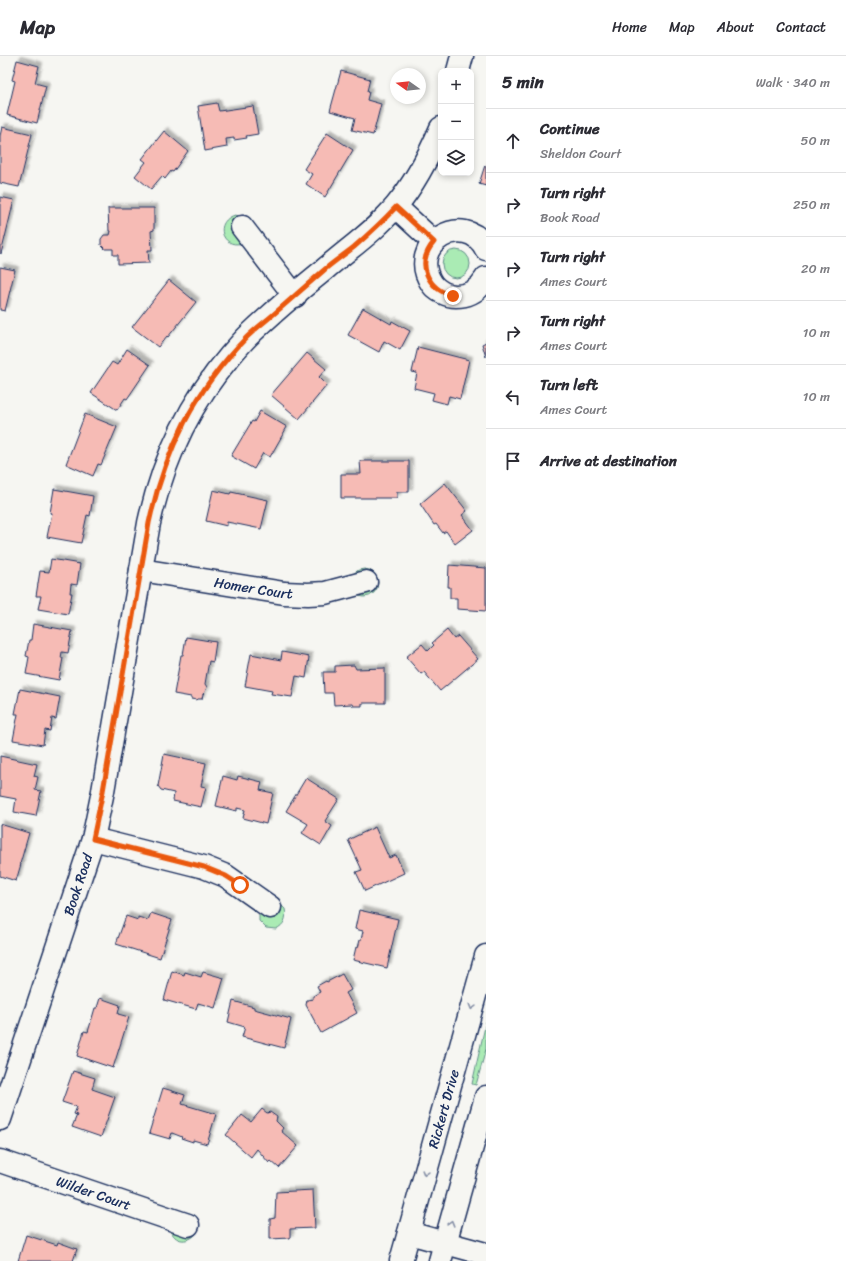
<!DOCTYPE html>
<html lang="en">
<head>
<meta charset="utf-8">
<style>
  :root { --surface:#fff; --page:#f2f2f3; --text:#2b2b33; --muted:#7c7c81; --line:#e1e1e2 }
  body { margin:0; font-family:Sriracha,sans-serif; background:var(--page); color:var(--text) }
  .controls { position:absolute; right:12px; top:12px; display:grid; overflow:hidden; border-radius:8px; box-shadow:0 2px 6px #0003 }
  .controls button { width:36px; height:36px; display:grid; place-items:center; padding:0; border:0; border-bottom:1px solid var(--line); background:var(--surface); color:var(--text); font:20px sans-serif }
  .compass { position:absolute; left:390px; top:12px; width:36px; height:36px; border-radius:50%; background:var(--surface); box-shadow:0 2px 6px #0003; rotate:285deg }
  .stop { position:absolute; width:12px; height:12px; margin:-9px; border:3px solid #ea580c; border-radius:50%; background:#fff }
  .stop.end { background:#ea580c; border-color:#fff; box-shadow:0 1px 4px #0008 }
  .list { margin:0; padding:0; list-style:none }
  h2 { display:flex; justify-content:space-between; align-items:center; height:52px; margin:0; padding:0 16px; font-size:17px }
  h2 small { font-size:13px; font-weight:400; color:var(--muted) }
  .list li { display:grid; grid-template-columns:26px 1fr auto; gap:12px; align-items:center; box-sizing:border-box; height:64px; padding:0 16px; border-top:1px solid var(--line) }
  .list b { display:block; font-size:15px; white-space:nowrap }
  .list p { margin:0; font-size:13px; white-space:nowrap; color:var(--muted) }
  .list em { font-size:13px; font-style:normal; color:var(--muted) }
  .icon { flex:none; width:22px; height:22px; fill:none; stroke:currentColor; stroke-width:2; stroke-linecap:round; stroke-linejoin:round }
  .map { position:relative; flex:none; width:486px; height:1205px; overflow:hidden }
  header { display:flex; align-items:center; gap:24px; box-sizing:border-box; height:56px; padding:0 20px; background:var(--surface); border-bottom:1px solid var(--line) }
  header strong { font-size:19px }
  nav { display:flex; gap:22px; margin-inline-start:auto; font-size:14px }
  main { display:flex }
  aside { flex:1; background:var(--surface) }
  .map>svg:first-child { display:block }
  .green { fill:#aaebb4; stroke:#628d89 }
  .building { fill:#f6bbb5; stroke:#1b2f5e; filter:url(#shadow) }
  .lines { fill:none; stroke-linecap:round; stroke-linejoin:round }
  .minor-casing { stroke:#1b2f5e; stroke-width:25 }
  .minor { stroke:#f6f6f2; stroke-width:22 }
  .oneway { stroke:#8892a8 }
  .route { stroke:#ea580c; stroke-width:5 }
  .labels { text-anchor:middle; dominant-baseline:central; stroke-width:3; stroke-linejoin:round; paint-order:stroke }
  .street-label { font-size:14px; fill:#1b2f5e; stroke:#f6f6f2 }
</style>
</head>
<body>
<header>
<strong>Map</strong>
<nav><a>Home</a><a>Map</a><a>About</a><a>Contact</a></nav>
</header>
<main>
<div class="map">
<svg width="486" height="1205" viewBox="0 0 486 1205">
  <defs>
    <filter id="shadow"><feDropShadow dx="3.5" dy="-3.5" stdDeviation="1" flood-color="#0004"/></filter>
  </defs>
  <rect width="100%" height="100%" fill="#f6f6f2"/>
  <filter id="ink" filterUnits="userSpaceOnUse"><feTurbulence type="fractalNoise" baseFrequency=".025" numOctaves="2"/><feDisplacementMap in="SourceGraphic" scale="8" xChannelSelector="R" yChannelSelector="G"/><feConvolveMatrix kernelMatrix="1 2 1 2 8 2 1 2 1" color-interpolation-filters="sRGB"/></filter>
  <g filter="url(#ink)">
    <g class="green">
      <path d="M235,159l9,2 1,25c-22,10 -33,-20 -10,-27z"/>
      <circle cx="456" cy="208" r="14"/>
      <circle cx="364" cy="527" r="14"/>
      <path d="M279,847l6,6c2,10 -1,16 -9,20l-10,-1 -7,-7v-10z"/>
      <polygon points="486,966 486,993 476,1029 472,1028"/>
      <path d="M182,1156c5,0 10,1 14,6 12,18 -20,34 -26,10z"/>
    </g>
    <g class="building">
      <polygon points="17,4 39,10 35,27 46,30 37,67 7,59 15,25 12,24"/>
      <polygon points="341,15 370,23 367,35 369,36 367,44 381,48 373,79 352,74 355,62 330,55"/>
      <polygon points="217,47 219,55 253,50 258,78 246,80 247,82 234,84 234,82 226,83 227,91 205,95 198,50"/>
      <polygon points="2,71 32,78 19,131 0,127 0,80"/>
      <polygon points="164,75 188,95 173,116 171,115 165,123 162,120 151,133 135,120 146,106 142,103"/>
      <polygon points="327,77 353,94 325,141 306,128 312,118 304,113"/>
      <polygon points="485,109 486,110 486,130 479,128"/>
      <polygon points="0,141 14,144 1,198 0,197"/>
      <polygon points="108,152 154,152 154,174 151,175 152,194 148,194 149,207 118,208 118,199 113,199 113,193 105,193 101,189 101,183 104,179 110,179 111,175 109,175"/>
      <polygon points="0,211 15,214 5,255 0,254"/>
      <polygon points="169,224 196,246 168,281 167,280 158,291 132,271"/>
      <polygon points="363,252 391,268 392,265 410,275 400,294 384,285 379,296 348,279"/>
      <polygon points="486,286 486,301 482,288"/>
      <polygon points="418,291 469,304 460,343 449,340 447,348 432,344 434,337 414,332 417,317 412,316"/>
      <polygon points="127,293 150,309 127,343 125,342 117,354 91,337 112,306 117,309"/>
      <polygon points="307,297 326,313 319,321 327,329 299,363 271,339"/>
      <polygon points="260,355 287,371 270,401 263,397 254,413 231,400 252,365 254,366"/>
      <polygon points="85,358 117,371 101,409 98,408 93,420 66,408"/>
      <polygon points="360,405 409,405 409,436 397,436 397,442 341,442 341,418 361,418"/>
      <polygon points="445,427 467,455 462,459 473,474 455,488 446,475 443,477 436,468 434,469 420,448"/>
      <polygon points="54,433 93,440 90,460 87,459 81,487 47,481 52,457 50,457"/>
      <polygon points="213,434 230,438 231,436 268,444 261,473 227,466 227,470 206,465"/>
      <polygon points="51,503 80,508 77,529 71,528 70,537 72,537 68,558 38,553 41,540 36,540 40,515 49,516"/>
      <polygon points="449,509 486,512 486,555 457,553 457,542 450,542 450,531 448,531"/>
      <polygon points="33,568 72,575 68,597 62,596 61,602 63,602 59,624 26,618 29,601 26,600 29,584 31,584"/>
      <polygon points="447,574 454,583 458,580 478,603 440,635 424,616 421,618 406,601 422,588 428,595 434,589 432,587"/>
      <polygon points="186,581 216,586 213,606 209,605 205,628 207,631 205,636 203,638 202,643 198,643 197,644 191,643 191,641 174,638 181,599 183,599"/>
      <polygon points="282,596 309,601 306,622 296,620 292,641 271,638 272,635 245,630 251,598 281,604"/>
      <polygon points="354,609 356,613 385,612 385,647 362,647 362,650 353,650 352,648 334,649 333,637 324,637 323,616 335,616 335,610"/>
      <polygon points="20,633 60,641 56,663 52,662 50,675 45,674 43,689 13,684 18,658 15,658"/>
      <polygon points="164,698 206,707 201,730 206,731 201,751 173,745 174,737 161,734 158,730"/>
      <polygon points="0,700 37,708 34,720 38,721 35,734 41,735 36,760 14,756 16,743 0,740"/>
      <polygon points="223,720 237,724 238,720 262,726 260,734 273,737 266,768 243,762 245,754 237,752 237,755 216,750"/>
      <polygon points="306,722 339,743 325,765 332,770 321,789 302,777 308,768 286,755"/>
      <polygon points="0,768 29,777 20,808 21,808 16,825 0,820"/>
      <polygon points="375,771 389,802 396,799 404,817 365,835 356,816 362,814 348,784"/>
      <polygon points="359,854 398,863 387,912 353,904 356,891 358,892 360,884 361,884 363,875 355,873"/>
      <polygon points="151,857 172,864 160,902 116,888 126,860 138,864 138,861 148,864"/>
      <polygon points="172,915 184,919 185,916 201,921 203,916 224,922 215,952 198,947 196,953 164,944"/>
      <polygon points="342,918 351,934 346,937 357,957 321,977 306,949 307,944 313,943 313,940 320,936 317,930 326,925 327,926"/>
      <polygon points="100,942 120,949 118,958 129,961 113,1012 77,1000 84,975 88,976 95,952 97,952"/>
      <polygon points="233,945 254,951 254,953 291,963 284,992 242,981 245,971 228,966"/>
      <polygon points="73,1015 95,1022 92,1033 115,1041 101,1081 72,1071 77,1059 74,1058 77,1051 62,1046"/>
      <polygon points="163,1032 185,1039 182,1048 216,1058 207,1088 193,1084 193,1086 181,1082 182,1081 172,1077 170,1083 149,1077"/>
      <polygon points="262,1053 267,1057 270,1056 277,1061 276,1065 283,1072 281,1075 298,1090 279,1112 271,1105 269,1107 257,1093 251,1101 226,1079 242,1059 251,1066"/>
      <polygon points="313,1134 315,1172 290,1173 290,1182 270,1183 270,1163 275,1162 276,1136"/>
      <polygon points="26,1179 57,1189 58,1186 77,1193 73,1205 18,1205"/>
    </g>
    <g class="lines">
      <defs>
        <g id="minor">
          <polyline points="458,15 462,0"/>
          <polyline points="396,151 434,186"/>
          <polyline points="242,171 295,240"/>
          <path d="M486,193c-20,-40 -81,-5 -54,35 5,7 15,12 24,12 13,0 23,-6 30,-18"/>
          <path id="s1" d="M141,514l143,23 24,1 17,-1 41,-11"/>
          <polyline points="93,783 204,811 226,820 270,851"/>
          <path id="s2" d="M0,1063l93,-280 10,-48 46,-268c14,-63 39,-118 81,-167 6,-7 12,-14 18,-20 24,-23 50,-45 76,-66 24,-21 51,-39 72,-64 20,-24 33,-50 45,-78"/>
          <path id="s3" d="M0,1105l188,64"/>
          <polyline points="409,1177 486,1198"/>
          <path id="s4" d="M401,1205l85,-305"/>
          <polyline points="440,1205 486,1041"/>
        </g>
      </defs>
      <use href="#minor" class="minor-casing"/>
      <use href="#minor" class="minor"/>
    </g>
    <defs><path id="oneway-chevron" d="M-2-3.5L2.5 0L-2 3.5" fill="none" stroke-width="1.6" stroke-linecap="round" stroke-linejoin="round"/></defs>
    <g class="oneway">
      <use href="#oneway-chevron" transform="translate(472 951) rotate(106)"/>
      <use href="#oneway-chevron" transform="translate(425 1117) rotate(106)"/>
      <use href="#oneway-chevron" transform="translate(451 1167) rotate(-74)"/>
    </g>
  </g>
  <g class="lines" filter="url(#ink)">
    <path class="route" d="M240,829l-14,-9 -22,-9 -111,-28 10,-48 46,-268c16,-73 46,-133 98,-186 9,-9 19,-16 28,-24 16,-14 32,-28 48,-42 10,-9 21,-16 31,-24 15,-13 29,-26 42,-40l38,35c-19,22 -6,47 19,54"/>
  </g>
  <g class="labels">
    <g class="street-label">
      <text stroke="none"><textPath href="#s1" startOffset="114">Homer Court</textPath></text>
      <text stroke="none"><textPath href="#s2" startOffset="247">Book Road</textPath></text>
      <text stroke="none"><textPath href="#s4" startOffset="158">Rickert Drive</textPath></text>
      <text stroke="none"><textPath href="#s3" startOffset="99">Wilder Court</textPath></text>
    </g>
  </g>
</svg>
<div class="controls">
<button>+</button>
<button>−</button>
<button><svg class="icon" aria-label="layers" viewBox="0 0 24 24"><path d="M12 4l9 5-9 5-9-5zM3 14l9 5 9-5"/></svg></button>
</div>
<svg class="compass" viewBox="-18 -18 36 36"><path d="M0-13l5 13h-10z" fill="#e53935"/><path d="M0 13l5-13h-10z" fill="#7c7c81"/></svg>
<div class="stop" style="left:240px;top:829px"></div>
<div class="stop end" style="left:453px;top:240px"></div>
</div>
<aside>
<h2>5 min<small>Walk · 340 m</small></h2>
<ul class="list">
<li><svg class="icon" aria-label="ahead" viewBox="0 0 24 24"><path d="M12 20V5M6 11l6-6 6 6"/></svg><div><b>Continue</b><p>Sheldon Court</p></div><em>50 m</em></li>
<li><svg class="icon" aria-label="right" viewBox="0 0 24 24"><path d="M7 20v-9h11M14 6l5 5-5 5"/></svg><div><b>Turn right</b><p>Book Road</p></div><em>250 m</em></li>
<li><svg class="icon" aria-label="right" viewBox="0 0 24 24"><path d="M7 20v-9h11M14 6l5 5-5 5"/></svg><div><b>Turn right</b><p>Ames Court</p></div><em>20 m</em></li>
<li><svg class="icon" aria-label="right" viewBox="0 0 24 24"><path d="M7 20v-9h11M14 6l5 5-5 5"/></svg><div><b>Turn right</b><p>Ames Court</p></div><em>10 m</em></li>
<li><svg class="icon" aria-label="left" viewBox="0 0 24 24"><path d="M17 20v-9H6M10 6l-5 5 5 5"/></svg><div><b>Turn left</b><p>Ames Court</p></div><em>10 m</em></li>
<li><svg class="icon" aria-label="arrive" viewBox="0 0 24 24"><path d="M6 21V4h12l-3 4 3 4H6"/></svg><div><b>Arrive at destination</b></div></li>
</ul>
</aside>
</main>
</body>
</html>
